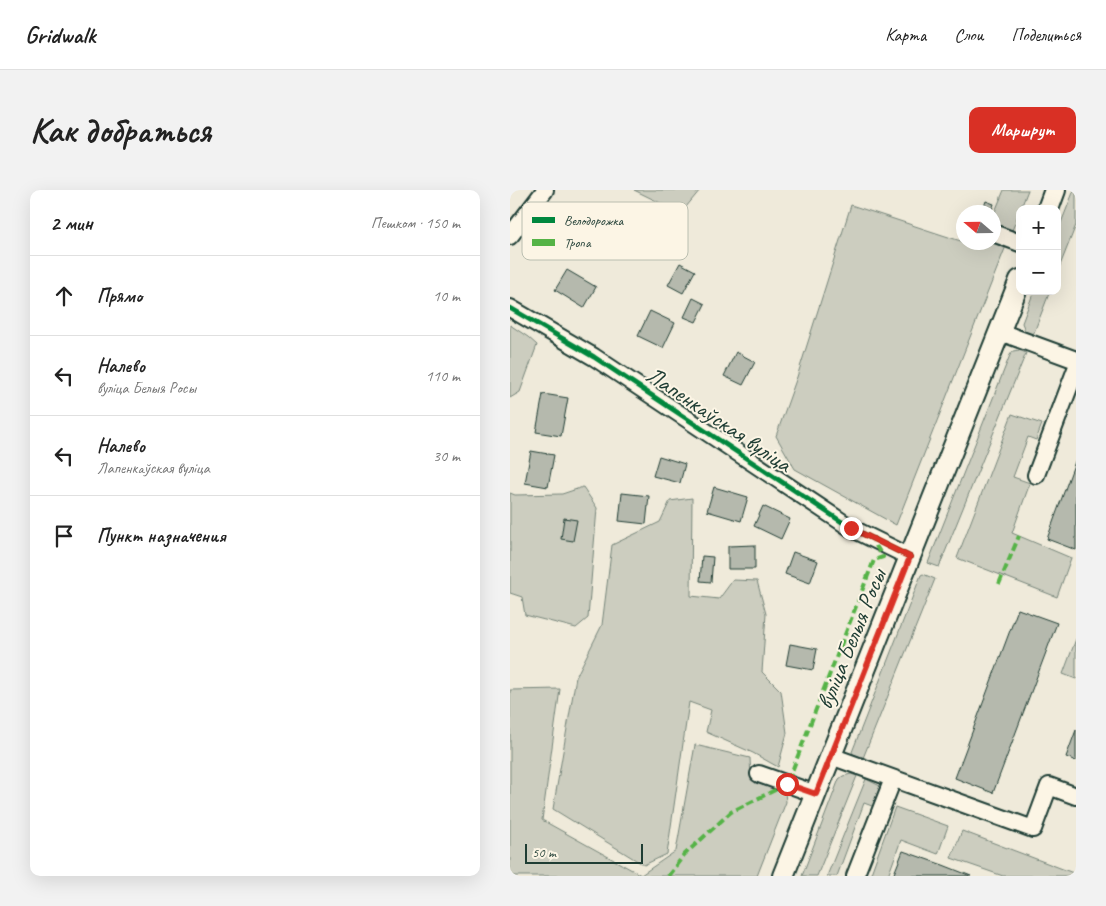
<!DOCTYPE html>
<html lang="ru">
<head>
<meta charset="utf-8">
<style>
  :root { --surface:#fff; --page:#f2f2f2; --text:#222; --muted:#767676; --line:#e0e0e0; --accent:#d93025 }
  body { margin:0; font-family:Caveat,sans-serif; background:var(--page); color:var(--text) }
  .controls { position:absolute; right:15px; top:15px; display:grid; overflow:hidden; border-radius:10px; box-shadow:0 5px 20px #0002 }
  .controls button { width:45px; height:45px; display:grid; place-items:center; padding:0; border:0; border-bottom:1px solid var(--line); background:var(--surface); color:var(--text); font:25px sans-serif }
  .compass { position:absolute; left:446px; top:15px; width:45px; height:45px; border-radius:50%; background:var(--surface); box-shadow:0 5px 20px #0002; rotate:290deg }
  .scale { position:absolute; left:15px; bottom:12px; width:118px; box-sizing:border-box; padding-left:5px; border:2px solid #1f3d34; border-top:0; font-size:14px; line-height:18px; white-space:nowrap; color:#1f3d34; -webkit-text-stroke:4px #fcf5e5; paint-order:stroke }
  .stop { position:absolute; width:15px; height:15px; margin:-11px; border:4px solid #d93025; border-radius:50%; background:#fff }
  .stop.end { background:#d93025; border-color:#fff; box-shadow:0 1px 5px #0008 }
  .list { margin:0; padding:0; list-style:none }
  h2 { display:flex; justify-content:space-between; align-items:center; height:65px; margin:0; padding:0 20px; font-size:21px }
  h2 small { font-size:16px; font-weight:400; color:var(--muted) }
  .list li { display:grid; grid-template-columns:32px 1fr auto; gap:15px; align-items:center; box-sizing:border-box; height:80px; padding:0 20px; border-top:1px solid var(--line) }
  .list b { display:block; font-size:19px; white-space:nowrap }
  .list p { margin:0; font-size:16px; white-space:nowrap; color:var(--muted) }
  .list em { font-size:16px; font-style:normal; color:var(--muted) }
  .icon { flex:none; width:28px; height:28px; fill:none; stroke:currentColor; stroke-width:2; stroke-linecap:round; stroke-linejoin:round }
  .map { position:relative; flex:none; width:566px; height:686px; overflow:hidden; border-radius:10px }
  header { display:flex; align-items:center; gap:30px; box-sizing:border-box; height:70px; padding:0 25px; background:var(--surface); border-bottom:1px solid var(--line) }
  header strong { font-size:24px }
  nav { display:flex; gap:28px; margin-inline-start:auto; font-size:18px }
  .intro { display:flex; align-items:center; justify-content:space-between; box-sizing:border-box; height:120px; padding:0 30px }
  h1 { margin:0; font-size:35px }
  .button { padding:12px 22px; border-radius:10px; background:var(--accent); color:#fff; font-size:18px; font-weight:700 }
  main { display:flex; gap:30px; padding:0 30px }
  aside { flex:1; background:var(--surface); border-radius:10px; box-shadow:0 5px 20px #0002 }
  .map>svg:first-child { display:block }
  .green { fill:#cccdbf; stroke:#76857a }
  .building { fill:#b5b9ad; stroke:#1f3d34 }
  .lines { fill:none; stroke-linecap:round; stroke-linejoin:round }
  .minor-casing { stroke:#1f3d34; stroke-width:20 }
  .major-casing { stroke:#1f3d34; stroke-width:24 }
  .minor { stroke:#fcf5e5; stroke-width:16 }
  .major { stroke:#fcf5e5; stroke-width:20 }
  .quiet { stroke:#55b346; stroke-width:4; stroke-dasharray:8 4; stroke-linecap:butt }
  .cycleway-casing { stroke:#fcf5e5; stroke-width:8 }
  .cycleway { stroke:#00873e; stroke-width:5 }
  .route { stroke:#d93025; stroke-width:6 }
  .labels { text-anchor:middle; dominant-baseline:central; stroke-width:4; stroke-linejoin:round; paint-order:stroke }
  .street-label { font-size:24px; fill:#1f3d34; stroke:#fcf5e5 }
  .key { fill:#fcf5e5; stroke:#babeb0; stroke-width:1 }
  .key-label { font-size:14px; fill:#1f3d34 }
</style>
</head>
<body>
<header>
<strong>Gridwalk</strong>
<nav><a>Карта</a><a>Слои</a><a>Поделиться</a></nav>
</header>
<div class="intro"><h1>Как добраться</h1><a class="button">Маршрут</a></div>
<main>
<aside>
<h2>2 мин<small>Пешком · 150 m</small></h2>
<ul class="list">
<li><svg class="icon" aria-label="ahead" viewBox="0 0 24 24"><path d="M12 20V5M6 11l6-6 6 6"/></svg><div><b>Прямо</b></div><em>10 m</em></li>
<li><svg class="icon" aria-label="left" viewBox="0 0 24 24"><path d="M17 20v-9H6M10 6l-5 5 5 5"/></svg><div><b>Налево</b><p>вуліца Белыя Росы</p></div><em>110 m</em></li>
<li><svg class="icon" aria-label="left" viewBox="0 0 24 24"><path d="M17 20v-9H6M10 6l-5 5 5 5"/></svg><div><b>Налево</b><p>Лапенкаўская вуліца</p></div><em>30 m</em></li>
<li><svg class="icon" aria-label="arrive" viewBox="0 0 24 24"><path d="M6 21V4h12l-3 4 3 4H6"/></svg><div><b>Пункт назначения</b></div></li>
</ul>
</aside>
<div class="map">
<svg width="566" height="686" viewBox="0 0 566 686">
  <rect width="100%" height="100%" fill="#efeada"/>
  <filter id="ink" filterUnits="userSpaceOnUse"><feTurbulence type="fractalNoise" baseFrequency=".02" numOctaves="2"/><feDisplacementMap in="SourceGraphic" scale="10" xChannelSelector="R" yChannelSelector="G"/><feConvolveMatrix kernelMatrix="1 2 1 2 8 2 1 2 1" color-interpolation-filters="sRGB"/></filter>
  <g filter="url(#ink)">
    <g class="green">
      <polygon points="124,0 190,0 171,23"/>
      <polygon points="494,0 518,0 386,335 285,279 266,246 287,187 341,15 469,57 472,53 483,52 484,24"/>
      <polygon points="564,0 566,0 566,35 547,83 547,43"/>
      <polygon points="524,101 540,101 523,145 516,143 512,133"/>
      <polygon points="0,135 18,147 27,155 10,202 0,208"/>
      <polygon points="509,160 516,163 429,377 418,373 500,165 503,161"/>
      <polygon points="502,224 532,234 526,250 518,247 503,287 520,293 502,343 561,368 547,407 447,368"/>
      <polygon points="73,297 87,318 78,428 66,438 15,425 12,407 0,403 0,303 5,305 52,304"/>
      <polygon points="182,308 181,406 209,409 223,390 247,391 256,424 252,482 271,501 277,543 268,577 243,563 196,542 201,520 179,512 157,664 134,675 43,619 66,487 92,435 102,355 150,332 160,311"/>
      <polygon points="413,384 425,389 353,568 343,564 342,562 411,385"/>
      <polygon points="566,449 566,489 553,484"/>
      <polygon points="50,499 32,630 131,685 166,661 185,555 240,568 241,590 275,602 276,612 247,686 0,686 0,500"/>
      <polygon points="341,584 347,586 307,686 292,686 329,589 333,586"/>
      <polygon points="356,589 372,597 368,613 362,616 354,613 327,686 317,686"/>
      <polygon points="385,617 438,636 428,664 391,650 378,686 360,686"/>
      <polygon points="452,641 566,684 566,686 493,686 441,668"/>
    </g>
    <g class="building">
      <polygon points="476,11 484,14 481,22 472,22"/>
      <polygon points="170,73 185,81 173,103 158,95"/>
      <polygon points="57,80 86,97 74,118 45,100"/>
      <polygon points="183,108 195,114 186,132 174,127"/>
      <polygon points="140,121 165,133 153,158 128,146"/>
      <polygon points="226,162 245,172 233,195 214,186"/>
      <polygon points="33,204 58,208 51,246 26,242"/>
      <polygon points="21,261 44,265 38,297 15,293"/>
      <polygon points="149,266 175,274 170,293 143,286"/>
      <polygon points="566,269 566,360 537,349"/>
      <polygon points="204,297 238,307 231,331 197,321"/>
      <polygon points="112,303 139,306 136,334 109,331"/>
      <polygon points="253,316 280,329 271,349 244,336"/>
      <polygon points="54,328 67,330 63,351 51,349"/>
      <polygon points="245,355 245,379 218,379 218,356"/>
      <polygon points="283,362 308,371 300,393 275,384"/>
      <polygon points="192,366 203,367 201,392 190,391"/>
      <polygon points="508,419 547,433 483,603 445,588"/>
      <polygon points="280,454 307,459 303,480 276,475"/>
      <polygon points="566,540 566,571 556,567"/>
      <polygon points="393,661 433,675 461,686 383,686"/>
    </g>
    <g class="lines">
      <defs>
        <g id="minor">
          <polyline points="483,43 510,53"/>
          <polyline points="0,46 35,0"/>
          <polyline points="0,118 84,167 341,338 400,367"/>
          <polyline points="490,142 566,170"/>
          <polyline points="526,285 566,179"/>
          <polyline points="321,566 523,639 539,596 566,606"/>
          <polyline points="249,584 306,604"/>
          <polyline points="345,686 383,589"/>
        </g>
        <g id="major">
          <polyline points="538,19 545,0"/>
          <polyline points="273,686 510,90"/>
        </g>
      </defs>
      <use href="#minor" class="minor-casing"/>
      <use href="#major" class="major-casing"/>
      <use href="#minor" class="minor"/>
      <use href="#major" class="major"/>
      <g class="quiet">
        <polyline points="489,394 509,346"/>
        <polyline points="158,686 174,665 221,622 277,594 364,370 373,367 363,351"/>
      </g>
      <defs>
        <polyline id="cycleway" points="0,118 84,167 341,338 400,367"/>
      </defs>
      <use href="#cycleway" class="cycleway-casing"/>
      <use href="#cycleway" class="cycleway"/>
    </g>
  </g>
  <g class="lines" filter="url(#ink)">
    <polyline class="route" points="277,594 306,604 400,367 341,338"/>
  </g>
  <g class="labels">
    <g class="street-label">
      <text transform="translate(209 229) rotate(34)">Лапенкаўская вуліца</text>
      <text transform="translate(341 449) rotate(-68)">вуліца Белыя Росы</text>
    </g>
  </g>
  <rect x="12" y="12" width="166" height="58" rx="8" class="key"/>
  <rect x="22" y="27" width="23" height="6" fill="#00873e"/>
  <rect x="22" y="49" width="23" height="7" fill="#55b346"/>
  <g class="key-label">
    <text x="54" y="35">Велодорожка</text>
    <text x="54" y="57">Тропа</text>
  </g>
</svg>
<div class="controls">
<button>+</button>
<button>−</button>
</div>
<svg class="compass" viewBox="-18 -18 36 36"><path d="M0-13l5 13h-10z" fill="#e53935"/><path d="M0 13l5-13h-10z" fill="#767676"/></svg>
<div class="scale">50 m</div>
<div class="stop" style="left:277px;top:594px"></div>
<div class="stop end" style="left:341px;top:338px"></div>
</div>
</main>
</body>
</html>
